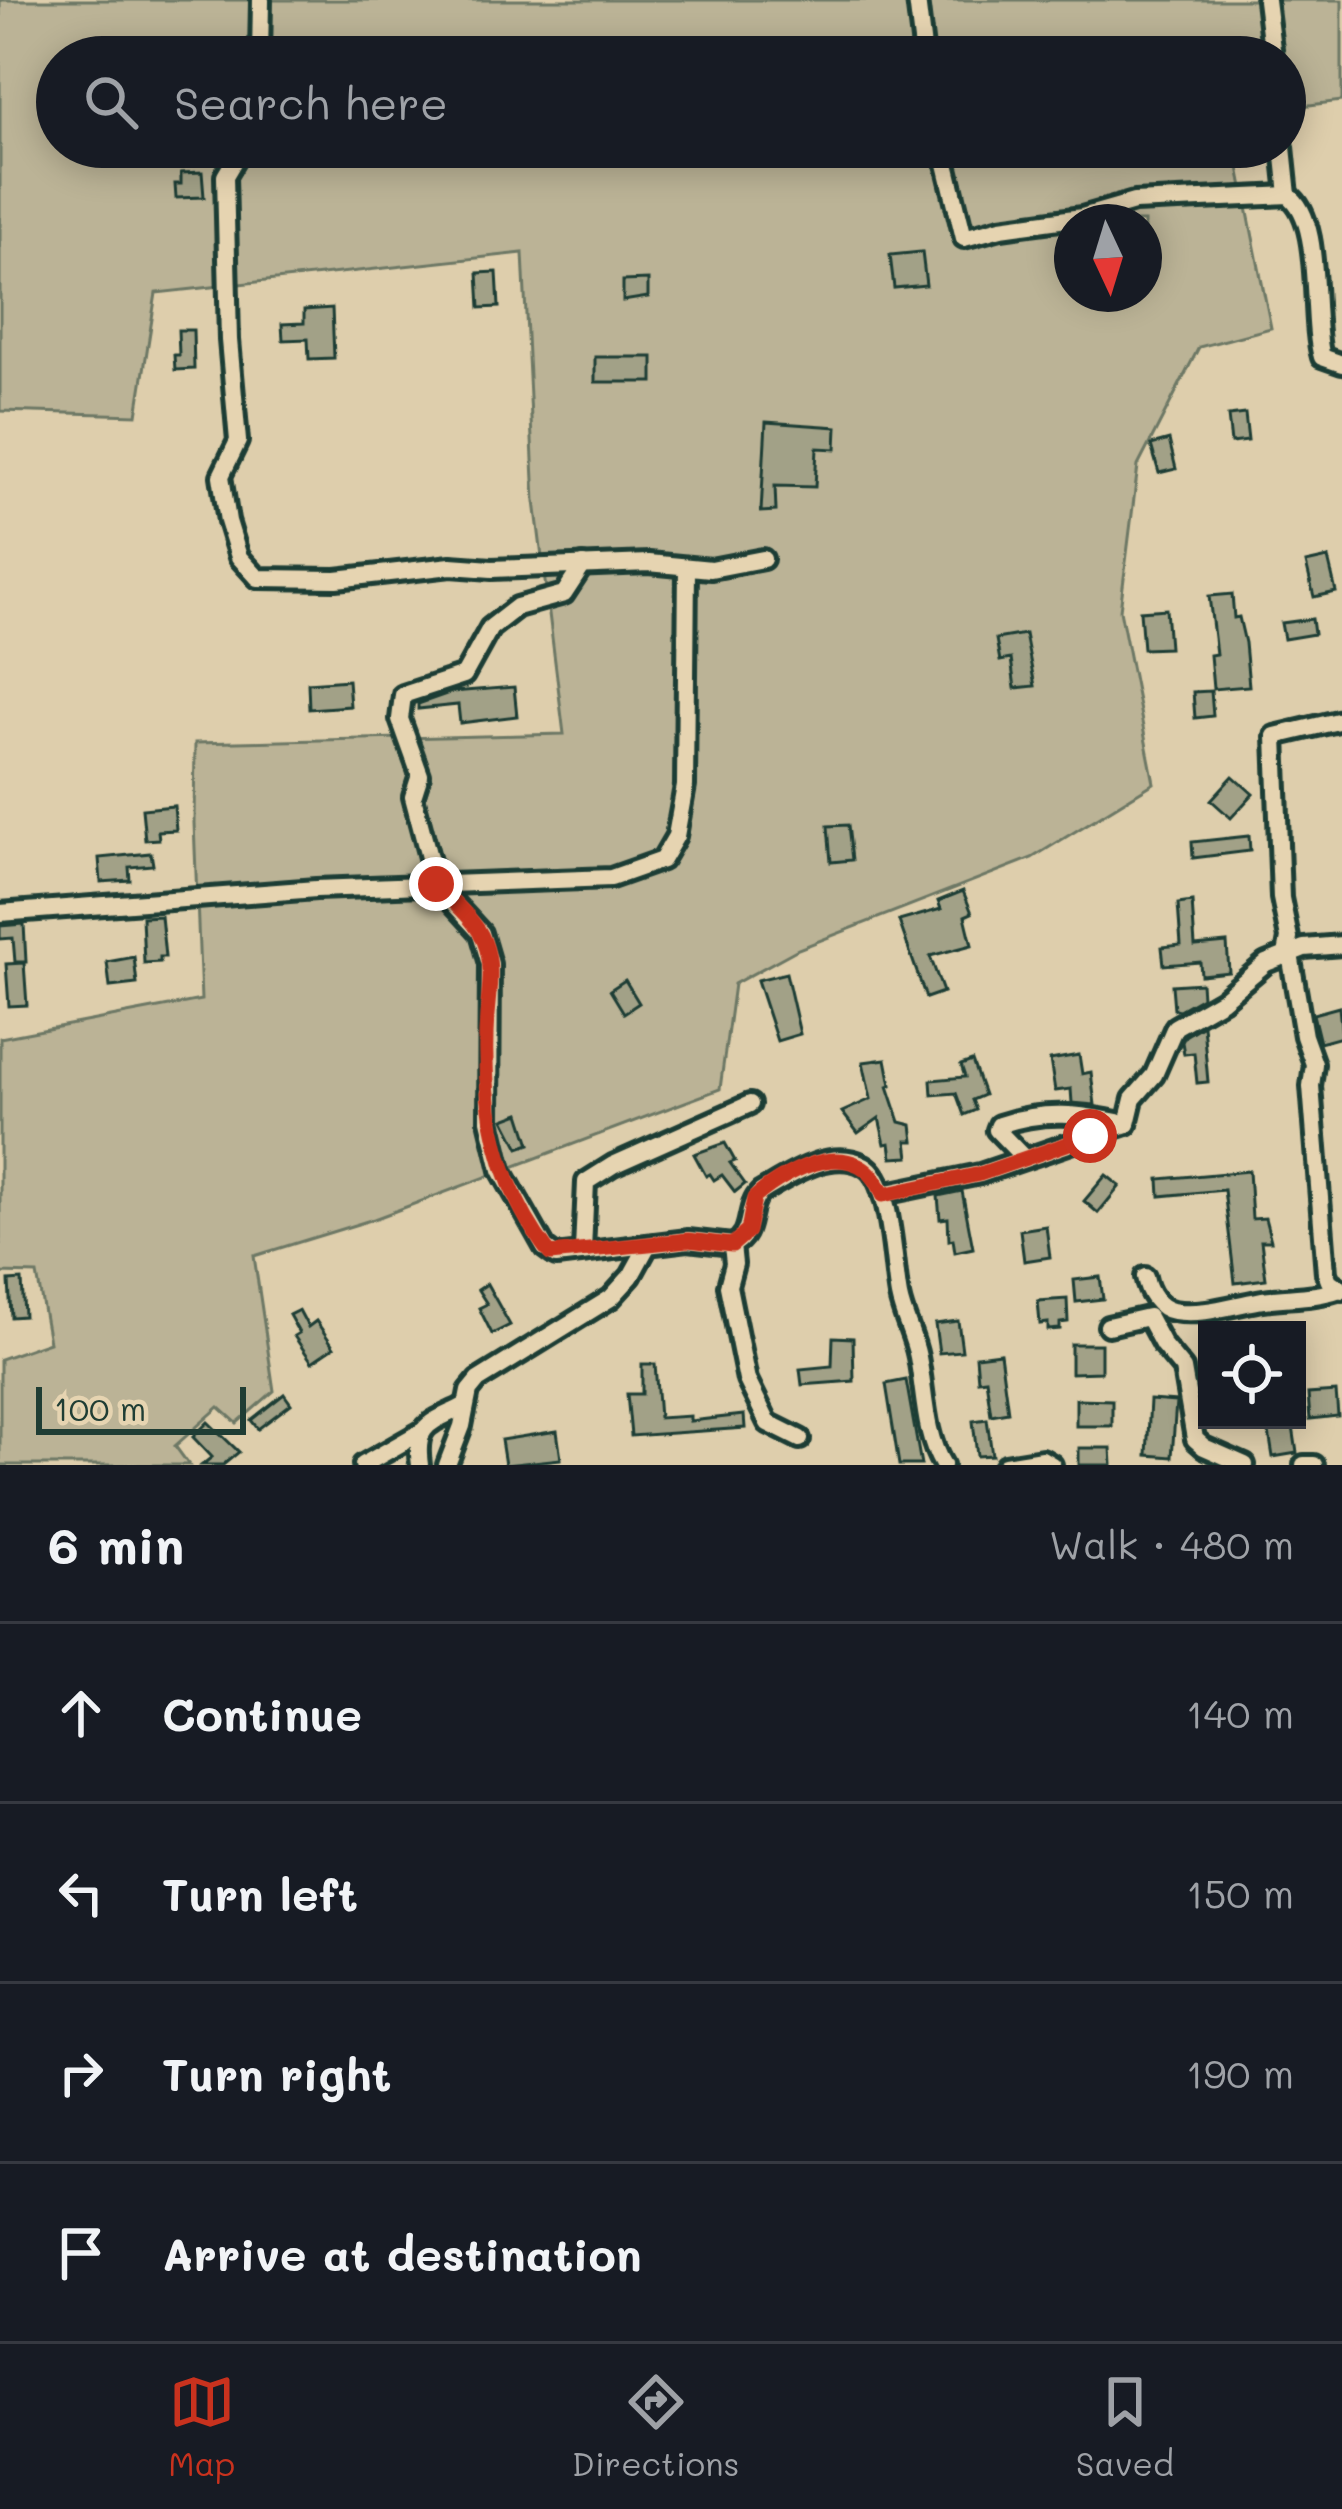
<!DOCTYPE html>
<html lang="en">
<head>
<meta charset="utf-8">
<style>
  :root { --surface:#171b24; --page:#20242c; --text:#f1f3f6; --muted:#9ea1a6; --line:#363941; --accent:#c8321e }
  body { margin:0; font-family:Mali,sans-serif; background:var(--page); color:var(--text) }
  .controls { position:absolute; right:36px; bottom:36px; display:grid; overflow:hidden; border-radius:0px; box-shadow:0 6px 30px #0003 }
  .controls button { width:108px; height:108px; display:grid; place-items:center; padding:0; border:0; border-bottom:3px solid var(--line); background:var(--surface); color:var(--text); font:60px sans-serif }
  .compass { position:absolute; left:1054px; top:204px; width:108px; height:108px; border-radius:50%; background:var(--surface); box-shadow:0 6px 30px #0003; rotate:176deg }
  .scale { position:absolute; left:36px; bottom:30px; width:210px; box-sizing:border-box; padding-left:12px; border:6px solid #1f3d34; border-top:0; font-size:33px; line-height:42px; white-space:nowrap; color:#1f3d34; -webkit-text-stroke:9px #e6d4b1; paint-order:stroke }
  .stop { position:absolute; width:36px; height:36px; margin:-27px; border:9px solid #c8321e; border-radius:50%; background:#fff }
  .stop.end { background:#c8321e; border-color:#fff; box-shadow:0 3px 12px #0008 }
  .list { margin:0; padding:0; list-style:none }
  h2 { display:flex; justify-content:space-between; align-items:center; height:156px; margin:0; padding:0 48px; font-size:51px }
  h2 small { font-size:39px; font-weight:400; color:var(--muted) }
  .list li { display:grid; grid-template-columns:78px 1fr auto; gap:36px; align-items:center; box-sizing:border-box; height:180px; padding:0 48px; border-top:3px solid var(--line) }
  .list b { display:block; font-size:45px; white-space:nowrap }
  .list em { font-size:39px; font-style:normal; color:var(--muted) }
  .icon { flex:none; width:66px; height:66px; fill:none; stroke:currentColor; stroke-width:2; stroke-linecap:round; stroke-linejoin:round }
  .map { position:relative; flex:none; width:1342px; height:1465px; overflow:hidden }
  .search { position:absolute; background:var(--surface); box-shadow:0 6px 30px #0003; left:36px; right:36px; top:36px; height:132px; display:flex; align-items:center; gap:30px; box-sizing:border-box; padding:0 42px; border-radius:66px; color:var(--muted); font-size:45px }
  .sheet { height:876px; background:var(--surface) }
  nav { display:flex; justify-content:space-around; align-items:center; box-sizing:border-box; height:168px; border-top:3px solid var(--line); background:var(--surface); font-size:33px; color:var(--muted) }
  nav a { display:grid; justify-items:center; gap:6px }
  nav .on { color:var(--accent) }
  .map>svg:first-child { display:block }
  .green { fill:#bbb396; stroke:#6d7865; stroke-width:3; fill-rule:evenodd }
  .building { fill:#a2a187; stroke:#1f3d34; stroke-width:3 }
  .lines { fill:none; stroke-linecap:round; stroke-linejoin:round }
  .street-casing { stroke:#1f3d34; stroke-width:26 }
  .street { stroke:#e6d4b1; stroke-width:16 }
  .route { stroke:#c8321e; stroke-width:15 }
</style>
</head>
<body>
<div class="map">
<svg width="1342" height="1465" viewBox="0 0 1342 1465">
  <rect width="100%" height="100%" fill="#deceac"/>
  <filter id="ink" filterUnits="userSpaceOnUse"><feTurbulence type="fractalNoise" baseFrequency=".00833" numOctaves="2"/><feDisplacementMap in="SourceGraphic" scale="24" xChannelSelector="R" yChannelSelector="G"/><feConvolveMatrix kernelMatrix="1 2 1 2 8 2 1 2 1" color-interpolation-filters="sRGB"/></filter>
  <g filter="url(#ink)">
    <path class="green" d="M0,0h1342v101l-57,7v-51h-1228v90h1178l36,181 -72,19 -61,119 -18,144 34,173 -122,75 -234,91 -64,35 -14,105 -346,130 -120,37 20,135 -37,32 -18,-16 -44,39 14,19h-189v-106l49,-17 -12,-68 -37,-1v-235l201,-38 -7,-177 1,-80 369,-9 -29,-233 -12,-248 -367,40 -19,122 -137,-4zM1072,222h72v72h-72z"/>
    <g class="building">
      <polygon points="202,172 204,197 176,198 175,184 181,184 181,173"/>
      <polygon points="922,252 926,285 894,288 890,255"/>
      <polygon points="497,272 499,307 480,308 478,273"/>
      <polygon points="648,280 648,297 623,301 623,281"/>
      <polygon points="332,308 334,358 309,359 308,339 283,340 282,324 304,323 304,310"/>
      <polygon points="178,330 193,330 194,369 175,370 174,355 179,355"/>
      <rect x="595" y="357" width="58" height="25"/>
      <polygon points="1245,414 1248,441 1231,443 1228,416"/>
      <polygon points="766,422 837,427 836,449 817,448 815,487 775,486 776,511 761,512"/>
      <polygon points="1169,440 1176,469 1159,473 1151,445"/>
      <polygon points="1328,558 1336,592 1314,597 1306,563"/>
      <polygon points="1232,594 1234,618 1239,617 1245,643 1249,686 1213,689 1210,655 1216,654 1209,596"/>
      <polygon points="1166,609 1169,648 1143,649 1140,611"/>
      <polygon points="1312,619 1314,634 1284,639 1281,623"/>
      <polygon points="1025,634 1035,686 1015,688 1011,659 1000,661 996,639"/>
      <polygon points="348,680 350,706 309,709 308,683"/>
      <polygon points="514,687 517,716 460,723 458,705 418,709 418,704 452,692"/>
      <polygon points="1211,691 1213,716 1195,718 1193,692"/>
      <polygon points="1233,776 1253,794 1231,818 1211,800"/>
      <polygon points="174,806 176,830 158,831 159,839 145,840 142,809"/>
      <polygon points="848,825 852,860 831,862 828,826"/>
      <polygon points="1249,836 1250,851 1193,858 1192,842"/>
      <polygon points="151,853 153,865 129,867 130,880 101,882 99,858"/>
      <polygon points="963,891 972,913 965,916 972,945 930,956 943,992 926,998 899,921 941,909 938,901"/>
      <polygon points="1192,902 1195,946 1227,943 1229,972 1201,975 1200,962 1164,965 1162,947 1181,945 1178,904"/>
      <polygon points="161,916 165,957 160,957 160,962 144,963 142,917"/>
      <polygon points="24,924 26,962 15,962 13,938 0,939 0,926"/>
      <polygon points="134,957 137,984 110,987 107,962"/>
      <polygon points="24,963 27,1005 9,1006 6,964"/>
      <polygon points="786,973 800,1034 777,1041 757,980"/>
      <polygon points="625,980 639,1003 624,1013 610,990"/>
      <polygon points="1201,983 1202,997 1179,1010 1174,1009 1172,985"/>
      <polygon points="1339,1007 1342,1037 1320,1043 1313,1014"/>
      <polygon points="1203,1025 1208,1082 1197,1083 1194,1053 1184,1054 1182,1042 1185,1036"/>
      <polygon points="1079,1055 1082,1074 1091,1072 1095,1105 1072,1103 1071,1089 1055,1091 1050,1060"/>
      <polygon points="886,1059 891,1085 888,1086 900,1122 912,1125 914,1141 907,1141 909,1157 892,1158 890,1143 885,1144 879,1118 858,1133 842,1112 871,1099 863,1062"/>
      <polygon points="972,1061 984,1095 972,1100 976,1110 964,1115 956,1093 932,1095 931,1080 965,1077 961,1065"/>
      <polygon points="520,1113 530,1144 519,1148 504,1119"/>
      <polygon points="725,1143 735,1161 730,1163 745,1184 735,1192 722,1175 714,1180 710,1174 706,1176 694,1154"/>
      <polygon points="1249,1171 1252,1219 1265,1218 1271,1241 1261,1241 1266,1279 1235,1283 1224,1190 1160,1196 1159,1179"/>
      <polygon points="1106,1175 1120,1186 1098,1213 1084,1201"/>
      <polygon points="962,1191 973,1248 955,1252 953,1239 949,1240 948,1218 940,1219 938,1196"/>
      <polygon points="1046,1226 1050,1257 1024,1261 1020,1230"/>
      <polygon points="1100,1277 1103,1299 1076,1302 1074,1280"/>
      <polygon points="22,1280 24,1316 11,1317 9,1281"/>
      <polygon points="487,1284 510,1325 492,1334 479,1308 487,1304 478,1290"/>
      <polygon points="1067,1299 1068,1322 1060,1323 1060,1329 1048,1330 1048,1323 1040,1324 1038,1301"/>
      <polygon points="299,1310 308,1327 316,1321 334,1347 312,1362 294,1336 299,1333 289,1315"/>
      <polygon points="958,1321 962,1351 939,1353 935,1324"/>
      <polygon points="833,1337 853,1338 854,1381 802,1385 800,1369 832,1366"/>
      <polygon points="1071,1344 1101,1344 1101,1372 1071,1373"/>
      <polygon points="1000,1353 1008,1412 991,1415 986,1379 978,1380 976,1356"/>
      <polygon points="642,1364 655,1364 659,1418 690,1416 690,1421 744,1415 745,1428 631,1436 627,1394 642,1394"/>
      <polygon points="906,1380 921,1465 899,1465 886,1384"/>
      <polygon points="1336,1392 1338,1416 1310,1419 1308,1394"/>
      <polygon points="284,1394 291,1404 258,1429 251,1420"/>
      <polygon points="1076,1399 1112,1400 1112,1426 1076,1426"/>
      <polygon points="1150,1400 1176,1402 1172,1457 1147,1455"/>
      <polygon points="987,1419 992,1455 977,1456 973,1421"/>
      <polygon points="1267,1420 1292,1420 1297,1453 1273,1457"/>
      <polygon points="208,1422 239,1452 223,1465 202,1465 212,1457 193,1437"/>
      <polygon points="557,1431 561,1459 505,1465 501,1440"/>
      <polygon points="1079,1448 1111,1448 1112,1465 1079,1465"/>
    </g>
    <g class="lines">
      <defs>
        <g id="street">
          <polyline points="917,0 924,57"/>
          <polyline points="1266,0 1273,57"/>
          <polyline points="260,57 261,0"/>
          <polyline points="242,147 225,176 229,340 238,441 221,476 228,521 239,557 258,578 336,579 451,566 492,569 649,563 711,569 763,559"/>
          <path d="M942,147l22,91 37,-10 81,-11 52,-15 154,-7c36,25 22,121 34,162l20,7"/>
          <polyline points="1283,147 1288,195"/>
          <path d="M583,565l-19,29 -47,13 -27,21 -26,47 -61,20 -3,24 20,56 -7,22 23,87 45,49 9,31 -1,156 12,50 44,78 11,8 132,-16 44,5c24,-11 12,-37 29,-53 28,-16 69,-45 103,-27 28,14 29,101 35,131 4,21 15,40 19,61 7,36 6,77 25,108"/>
          <polyline points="0,913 316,889 611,878 662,860 676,836 685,786 687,567"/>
          <polyline points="1290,954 1304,1036 1314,1064 1311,1086 1326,1273 1329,1281 1342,1290"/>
          <polyline points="1286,955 1289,938 1281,898 1275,736 1342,720"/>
          <polyline points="1127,1124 1133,1099 1154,1075 1175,1027 1222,1000 1266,963 1304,948 1342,945"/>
          <path d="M1024,1158l-27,-28 2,-5c46,-16 81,-11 127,-1"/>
          <polyline points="883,1194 980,1174 1127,1124"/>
          <polyline points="732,1245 734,1264 728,1286 747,1380 768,1423 800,1439"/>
          <polyline points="583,1251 586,1182 613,1165 750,1104"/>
          <path d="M1145,1277c3,15 12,31 28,34 27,5 57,-5 84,-10 28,-5 56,-2 83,-12"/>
          <polyline points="1108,1326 1148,1317 1163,1345 1183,1369 1195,1439 1204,1447 1245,1465"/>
          <polyline points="363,1465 421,1432"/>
          <path d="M420,1465c-6,-42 11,-42 44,-59"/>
          <polyline points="447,1465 462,1426 469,1391 478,1380 611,1298 631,1276 648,1245"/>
          <polyline points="1005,1465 1042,1459 1052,1465"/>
          <polyline points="1304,1465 1314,1465"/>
        </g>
      </defs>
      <use href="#street" class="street-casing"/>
      <use href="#street" class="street"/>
    </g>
  </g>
  <g class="lines" filter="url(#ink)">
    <path class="route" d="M436,884c16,17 39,35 48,57 10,24 5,49 3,74 -6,86 9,170 63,239l138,-14 44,5 16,-14 6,-33c36,-32 106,-65 129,-3l97,-21 110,-38"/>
  </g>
</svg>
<div class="controls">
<button><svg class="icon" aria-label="locate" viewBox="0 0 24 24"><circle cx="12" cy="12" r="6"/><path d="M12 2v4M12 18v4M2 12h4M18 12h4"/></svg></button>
</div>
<svg class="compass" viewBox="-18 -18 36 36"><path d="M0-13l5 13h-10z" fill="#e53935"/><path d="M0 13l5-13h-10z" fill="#9ea1a6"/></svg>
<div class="scale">100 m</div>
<div class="stop" style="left:1090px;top:1136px"></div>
<div class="stop end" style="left:436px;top:884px"></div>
<div class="search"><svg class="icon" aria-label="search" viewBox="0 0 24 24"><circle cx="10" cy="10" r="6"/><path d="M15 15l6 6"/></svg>Search here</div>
</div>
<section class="sheet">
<h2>6 min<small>Walk · 480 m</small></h2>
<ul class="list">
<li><svg class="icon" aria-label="ahead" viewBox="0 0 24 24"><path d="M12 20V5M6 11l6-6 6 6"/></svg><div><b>Continue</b></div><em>140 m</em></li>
<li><svg class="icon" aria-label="left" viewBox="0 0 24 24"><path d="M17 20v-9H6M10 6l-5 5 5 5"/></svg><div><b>Turn left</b></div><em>150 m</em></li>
<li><svg class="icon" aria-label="right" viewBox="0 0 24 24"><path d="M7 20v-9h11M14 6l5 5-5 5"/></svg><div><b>Turn right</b></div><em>190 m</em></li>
<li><svg class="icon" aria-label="arrive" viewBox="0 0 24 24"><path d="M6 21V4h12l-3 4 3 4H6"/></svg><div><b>Arrive at destination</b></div></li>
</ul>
</section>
<nav>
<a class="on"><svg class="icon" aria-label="map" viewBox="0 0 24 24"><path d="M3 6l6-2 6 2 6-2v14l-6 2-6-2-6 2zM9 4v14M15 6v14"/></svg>Map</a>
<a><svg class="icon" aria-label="directions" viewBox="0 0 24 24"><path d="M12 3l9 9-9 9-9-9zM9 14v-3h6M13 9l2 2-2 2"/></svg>Directions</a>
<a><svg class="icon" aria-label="saved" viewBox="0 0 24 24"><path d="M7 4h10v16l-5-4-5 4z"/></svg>Saved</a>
</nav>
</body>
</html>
